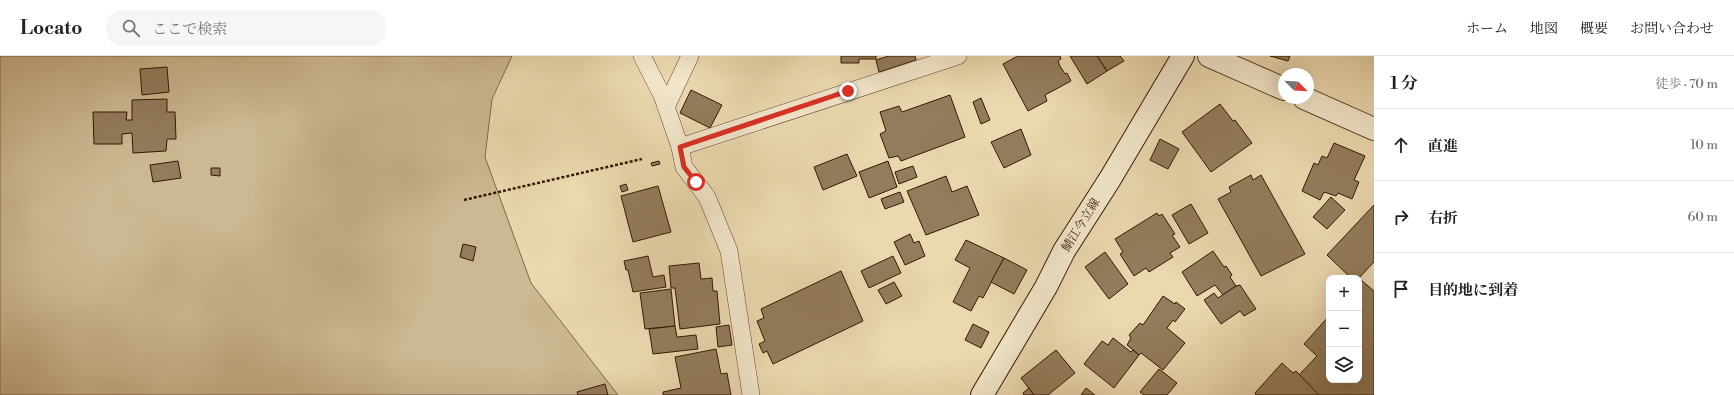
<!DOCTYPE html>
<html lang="ja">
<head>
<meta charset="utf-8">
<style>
  :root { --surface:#fff; --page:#f6f6f6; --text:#222; --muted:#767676; --line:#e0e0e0 }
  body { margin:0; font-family:"Libre Bodoni","Noto Serif JP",serif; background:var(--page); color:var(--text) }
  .controls { position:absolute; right:12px; bottom:12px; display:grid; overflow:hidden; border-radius:8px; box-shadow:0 4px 16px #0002 }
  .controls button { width:36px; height:36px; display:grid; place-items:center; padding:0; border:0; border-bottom:1px solid var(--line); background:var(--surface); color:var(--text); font:20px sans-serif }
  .compass { position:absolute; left:1278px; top:12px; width:36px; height:36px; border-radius:50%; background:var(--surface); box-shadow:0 4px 16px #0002; rotate:114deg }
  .stop { position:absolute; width:12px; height:12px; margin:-9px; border:3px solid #d93025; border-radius:50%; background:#fff }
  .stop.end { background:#d93025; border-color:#fff; box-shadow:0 1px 4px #0008 }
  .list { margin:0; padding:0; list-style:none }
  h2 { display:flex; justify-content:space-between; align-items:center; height:52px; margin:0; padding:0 16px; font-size:17px }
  h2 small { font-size:13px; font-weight:400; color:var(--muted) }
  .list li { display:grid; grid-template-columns:26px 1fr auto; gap:12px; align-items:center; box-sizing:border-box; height:72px; padding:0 16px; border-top:1px solid var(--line) }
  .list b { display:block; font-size:15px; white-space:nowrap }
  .list em { font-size:13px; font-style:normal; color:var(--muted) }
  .icon { flex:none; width:22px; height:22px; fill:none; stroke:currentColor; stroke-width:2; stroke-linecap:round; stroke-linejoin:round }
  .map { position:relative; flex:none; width:1374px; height:339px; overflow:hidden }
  header { display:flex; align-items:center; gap:24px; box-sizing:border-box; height:56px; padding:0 20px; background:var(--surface); border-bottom:1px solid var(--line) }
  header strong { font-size:19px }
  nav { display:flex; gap:22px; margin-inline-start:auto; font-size:14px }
  .search { width:280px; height:36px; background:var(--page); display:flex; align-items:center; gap:10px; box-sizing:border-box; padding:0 14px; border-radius:16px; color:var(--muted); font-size:15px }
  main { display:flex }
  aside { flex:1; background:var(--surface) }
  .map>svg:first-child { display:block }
  .green { fill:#ccb892; stroke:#80684a }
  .building { fill:#937c5c; stroke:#331903 }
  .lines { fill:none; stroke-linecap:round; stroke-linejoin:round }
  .minor-casing { stroke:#61492e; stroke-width:18 }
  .tertiary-casing { stroke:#61492e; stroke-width:24 }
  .secondary-casing { stroke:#331903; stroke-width:24 }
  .path { stroke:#331903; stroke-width:2.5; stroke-dasharray:3 2; stroke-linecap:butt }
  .minor { stroke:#f2e6cb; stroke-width:17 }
  .tertiary { stroke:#f2e6cb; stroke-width:22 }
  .secondary { stroke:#f2e6cb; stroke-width:22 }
  .route { stroke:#d93025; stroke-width:5 }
  .labels { text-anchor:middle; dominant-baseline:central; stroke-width:3; stroke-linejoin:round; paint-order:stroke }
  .street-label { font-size:12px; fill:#331903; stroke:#f2e6cb }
</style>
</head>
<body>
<header>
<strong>Locato</strong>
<div class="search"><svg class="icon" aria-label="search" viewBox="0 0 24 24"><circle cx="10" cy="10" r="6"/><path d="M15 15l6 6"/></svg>ここで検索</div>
<nav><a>ホーム</a><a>地図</a><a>概要</a><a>お問い合わせ</a></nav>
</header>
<main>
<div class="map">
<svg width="1374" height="339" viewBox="0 0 1374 339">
  <rect width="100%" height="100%" fill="#ebd8af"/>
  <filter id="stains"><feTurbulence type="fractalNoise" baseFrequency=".005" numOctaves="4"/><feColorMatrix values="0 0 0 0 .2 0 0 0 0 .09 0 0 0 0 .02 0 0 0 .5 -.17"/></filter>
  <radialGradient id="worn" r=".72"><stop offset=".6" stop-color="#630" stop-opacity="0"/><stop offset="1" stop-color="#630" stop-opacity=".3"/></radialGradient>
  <polygon class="green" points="0,0 512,0 492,43 485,101 531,227 618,339 0,339"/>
  <g class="building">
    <polygon points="841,0 876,0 876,3 859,3 859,7 841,7"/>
    <polygon points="889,0 915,0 916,4 879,16 876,4"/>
    <polygon points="1018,0 1060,0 1061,3 1058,5 1060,10 1065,18 1067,17 1071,25 1045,39 1047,45 1028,55 1003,8"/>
    <polygon points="1070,0 1097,0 1107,15 1087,28"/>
    <polygon points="1097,0 1120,0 1124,5 1107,15"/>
    <polygon points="1270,0 1290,0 1288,5"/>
    <polygon points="167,11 169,36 142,39 140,13"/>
    <polygon points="691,34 722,49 710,72 680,57"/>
    <polygon points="950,39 965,81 901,105 898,100 889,102 880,78 886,75 880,56 899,50 902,56"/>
    <polygon points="981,42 990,64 981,68 973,46"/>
    <polygon points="167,43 167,56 175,56 176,83 167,83 166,95 133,97 132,77 122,78 122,88 94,88 93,56 127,56 126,64 132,64 132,44"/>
    <polygon points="1220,48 1233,65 1235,64 1252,87 1211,116 1182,76"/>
    <polygon points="1021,73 1031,99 1004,112 991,86"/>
    <polygon points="1160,83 1179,93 1168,113 1150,104"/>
    <polygon points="1334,87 1365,100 1354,124 1359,126 1352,143 1338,137 1336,140 1324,136 1320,144 1302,135 1314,107 1318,109 1322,100 1327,102"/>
    <polygon points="847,98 857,120 823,134 814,111"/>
    <polygon points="178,105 181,122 153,126 150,109"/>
    <polygon points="659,105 660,108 652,110 651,107"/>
    <polygon points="888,105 897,131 869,142 859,116"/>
    <polygon points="913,110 917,121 899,128 895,116"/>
    <polygon points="211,112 220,112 220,120 211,119"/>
    <polygon points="1251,119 1253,124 1261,119 1305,198 1261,220 1218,143 1231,136 1229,131"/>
    <polygon points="946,120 952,136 967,130 979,159 926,179 907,135"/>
    <polygon points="626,128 628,134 622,136 620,130"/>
    <polygon points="658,130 671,176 633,186 621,140"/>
    <polygon points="900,136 904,146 885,153 881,143"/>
    <polygon points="1331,141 1345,154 1327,173 1313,161"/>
    <polygon points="1191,148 1208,177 1189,188 1172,159"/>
    <polygon points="1374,149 1374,206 1359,222 1351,222 1327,199"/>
    <polygon points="1157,157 1159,160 1162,158 1175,178 1172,179 1180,191 1170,197 1173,201 1149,216 1146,212 1134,220 1120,198 1123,196 1115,183"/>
    <polygon points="910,178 914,187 919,185 925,200 905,209 894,186"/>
    <polygon points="966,184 1004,202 983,242 979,240 971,255 953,246 970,212 955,204"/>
    <polygon points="463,188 476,191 473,205 460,201"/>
    <polygon points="1213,195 1224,211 1226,210 1232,219 1230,221 1236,230 1223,239 1215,229 1197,240 1182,216"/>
    <polygon points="1105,196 1128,228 1109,243 1085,211"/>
    <polygon points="648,200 653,221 664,219 666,231 633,236 628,214 626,214 624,205"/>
    <polygon points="893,200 901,217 869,232 861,215"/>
    <polygon points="1004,202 1027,214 1014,238 991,226"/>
    <polygon points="699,207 701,223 712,222 713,235 717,235 720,268 680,273 675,232 671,232 669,210"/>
    <polygon points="841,215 863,265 773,308 767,295 763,297 759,288 765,285 757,265 764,262 761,253"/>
    <polygon points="1361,224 1374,235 1374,339 1319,339 1299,319 1317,300 1304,288 1329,260 1329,324 1359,324 1359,226"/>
    <polygon points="894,226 902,240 886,248 878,234"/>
    <polygon points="1240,229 1256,253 1244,260 1240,255 1221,268 1204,244 1214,237 1218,242 1236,230"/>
    <polygon points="671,233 675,270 645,273 640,237"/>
    <polygon points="1163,240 1175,248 1176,246 1185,253 1175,266 1173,264 1167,272 1185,287 1163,314 1141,297 1139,299 1127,289 1131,282 1129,279 1140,267 1143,269"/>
    <polygon points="973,268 989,276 981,292 965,284"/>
    <polygon points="729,269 732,289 718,291 716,271"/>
    <polygon points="675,270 677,281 696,279 698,293 653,298 649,273"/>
    <polygon points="1113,282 1131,296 1133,294 1139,299 1114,332 1084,308 1102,285 1108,289"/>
    <polygon points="716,293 721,318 727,317 731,339 663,339 663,336 681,332 675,301"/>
    <polygon points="1056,294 1075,317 1048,339 1034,339 1021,322"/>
    <polygon points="1282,307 1293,317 1296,315 1319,339 1256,339 1255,337"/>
    <polygon points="1159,313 1177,327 1167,339 1144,339 1140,336"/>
    <polygon points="605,328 608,339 578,339 577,336"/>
    <polygon points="1029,332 1034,339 1024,339 1023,337"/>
    <polygon points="1086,332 1095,339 1081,339"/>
  </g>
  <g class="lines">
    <defs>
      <g id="minor">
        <polyline points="642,0 662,39 680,91 684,111 707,141 729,195 751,339"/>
        <polyline points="666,51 690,0"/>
        <polyline points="680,91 958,0"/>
      </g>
      <g id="tertiary">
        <polyline points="1209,0 1284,33"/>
        <polyline points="1304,42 1374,73"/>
      </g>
      <polyline id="secondary" points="982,339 1046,231 1064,195 1110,123 1183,0"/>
    </defs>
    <use href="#minor" class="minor-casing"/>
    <use href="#tertiary" class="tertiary-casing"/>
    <use href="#secondary" class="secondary-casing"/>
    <polyline class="path" points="464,144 642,103"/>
    <use href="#minor" class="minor"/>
    <use href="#tertiary" class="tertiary"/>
    <use href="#secondary" class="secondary"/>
  </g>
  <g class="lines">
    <polyline class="route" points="696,126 684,111 680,91 848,35"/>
  </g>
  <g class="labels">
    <g class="street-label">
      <text transform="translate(1081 169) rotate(-58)">鯖江今立線</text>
    </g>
  </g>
  <rect width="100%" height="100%" filter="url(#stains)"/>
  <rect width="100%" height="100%" fill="url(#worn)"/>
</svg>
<div class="controls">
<button>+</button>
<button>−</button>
<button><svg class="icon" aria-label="layers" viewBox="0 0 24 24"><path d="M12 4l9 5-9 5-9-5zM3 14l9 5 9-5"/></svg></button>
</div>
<svg class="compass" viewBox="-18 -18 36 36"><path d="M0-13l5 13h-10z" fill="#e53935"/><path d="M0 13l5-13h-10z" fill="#767676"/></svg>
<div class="stop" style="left:696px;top:126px"></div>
<div class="stop end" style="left:848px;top:35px"></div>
</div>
<aside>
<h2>1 分<small>徒歩 · 70 m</small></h2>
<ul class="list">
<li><svg class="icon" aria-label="ahead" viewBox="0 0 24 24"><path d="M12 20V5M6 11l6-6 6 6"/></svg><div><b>直進</b></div><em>10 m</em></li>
<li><svg class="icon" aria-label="right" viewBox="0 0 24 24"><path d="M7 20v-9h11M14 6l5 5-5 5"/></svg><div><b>右折</b></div><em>60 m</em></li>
<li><svg class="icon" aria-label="arrive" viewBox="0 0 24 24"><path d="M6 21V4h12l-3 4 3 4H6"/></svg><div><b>目的地に到着</b></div></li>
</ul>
</aside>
</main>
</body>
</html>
